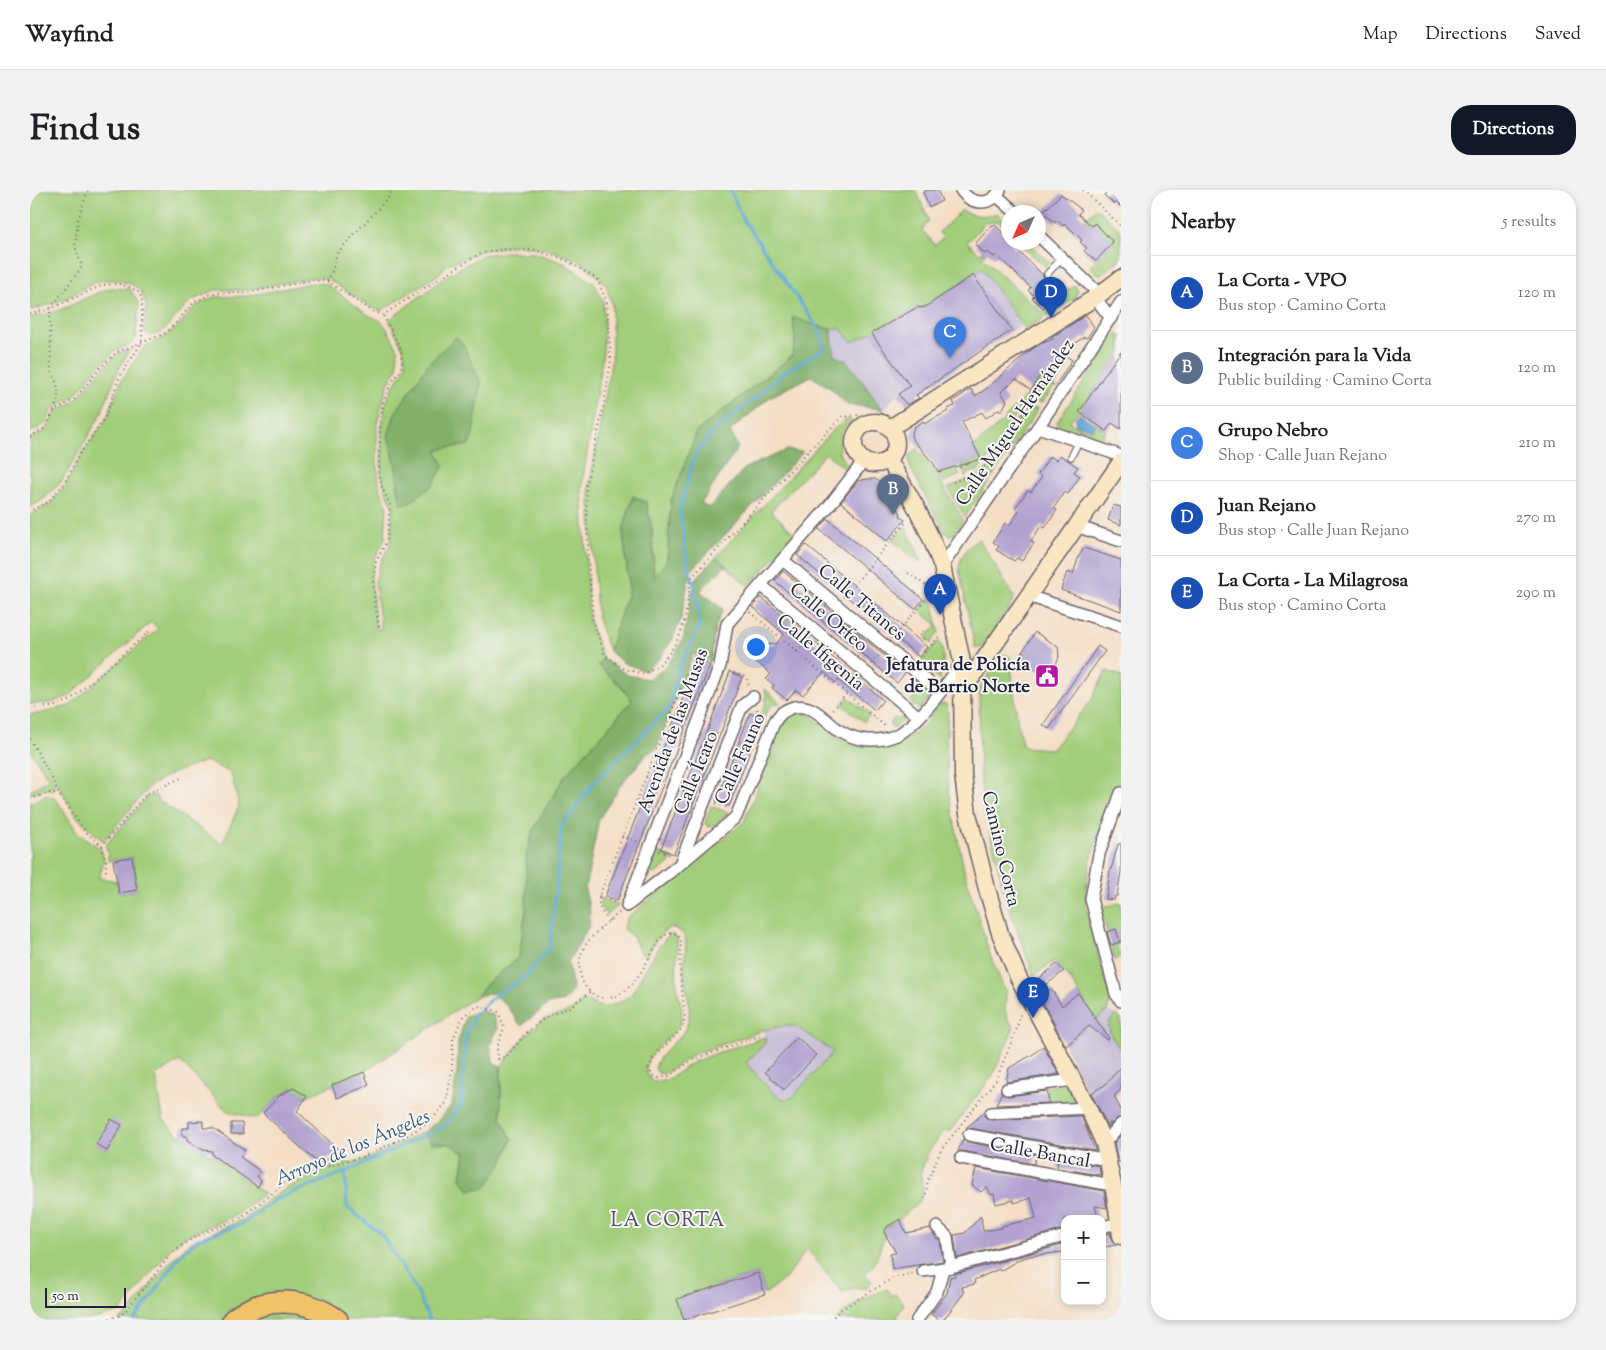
<!DOCTYPE html>
<html lang="en">
<head>
<meta charset="utf-8">
<style>
  :root { --surface:#fff; --page:#f2f2f2; --text:#202124; --muted:#757577; --line:#e0e0e0; --accent:#111827 }
  body { margin:0; font-family:"Sorts Mill Goudy",serif; background:var(--page); color:var(--text) }
  .controls { position:absolute; right:15px; bottom:15px; display:grid; overflow:hidden; border-radius:10px; box-shadow:0 2px 8px #0003 }
  .controls button { width:45px; height:45px; display:grid; place-items:center; padding:0; border:0; border-bottom:1px solid var(--line); background:var(--surface); color:var(--text); font:25px sans-serif }
  .compass { position:absolute; left:971px; top:15px; width:45px; height:45px; border-radius:50%; background:var(--surface); box-shadow:0 2px 8px #0003; rotate:225deg }
  .scale { position:absolute; left:15px; bottom:12px; width:81px; box-sizing:border-box; padding-left:5px; border:2px solid #22223b; border-top:0; font-size:14px; line-height:18px; white-space:nowrap; color:#22223b; -webkit-text-stroke:4px #f6f6f2; paint-order:stroke }
  .you { position:absolute; left:725px; top:456px; width:18px; height:18px; margin:-12px; border:4px solid #fff; border-radius:50%; background:#1a73e8; box-shadow:0 0 0 8px #1a73e833 }
  .badge { display:grid; place-items:center; width:32px; height:32px; border-radius:50%; background:var(--accent); color:#fff; font-size:16px; font-weight:700 }
  .pin { position:absolute; translate:-50% -41px; filter:drop-shadow(0 1px 2px #0008) }
  .pin::after { content:''; position:absolute; top:26px; width:18px; height:15px; background:inherit; clip-path:polygon(0 0,100% 0,50% 100%) }
  .list { margin:0; padding:0; list-style:none }
  h2 { display:flex; justify-content:space-between; align-items:center; height:65px; margin:0; padding:0 20px; font-size:21px }
  h2 small { font-size:16px; font-weight:400; color:var(--muted) }
  .list li { display:grid; grid-template-columns:32px 1fr auto; gap:15px; align-items:center; box-sizing:border-box; height:75px; padding:0 20px; border-top:1px solid var(--line) }
  .list b { display:block; font-size:19px; white-space:nowrap }
  .list p { margin:0; font-size:16px; white-space:nowrap; color:var(--muted) }
  .list em { font-size:16px; font-style:normal; color:var(--muted) }
  .map { position:relative; flex:none; width:1091px; height:1130px; overflow:hidden; border-radius:20px }
  header { display:flex; align-items:center; gap:30px; box-sizing:border-box; height:70px; padding:0 25px; background:var(--surface); border-bottom:1px solid var(--line) }
  header strong { font-size:24px }
  nav { display:flex; gap:28px; margin-inline-start:auto; font-size:18px }
  .intro { display:flex; align-items:center; justify-content:space-between; box-sizing:border-box; height:120px; padding:0 30px }
  h1 { margin:0; font-size:35px }
  .button { padding:12px 22px; border-radius:20px; background:var(--accent); color:#fff; font-size:18px; font-weight:700 }
  main { display:flex; gap:30px; padding:0 30px }
  aside { flex:1; background:var(--surface); border-radius:20px; box-shadow:0 2px 8px #0003 }
  .map>svg:first-child { display:block }
  .industrial { fill:#c9bfd7 }
  .green { fill:#a2cd79; stroke:#62785a }
  .forest { fill:#81b069; stroke:#526952 }
  .water { fill:#5da8d5; stroke:#406588 }
  .lines { fill:none; stroke-linecap:round; stroke-linejoin:round }
  .stream { stroke:#5da8d5; stroke-width:3 }
  .building { fill:#b1a2d0 }
  .lane-casing { stroke:#6c646b; stroke-width:8 }
  .street-casing { stroke:#6c646b; stroke-width:14 }
  .secondary-casing { stroke:#6c646b; stroke-width:19 }
  .highway-casing { stroke:#6c646b; stroke-width:24 }
  .path { stroke:#6c646b; stroke-width:2; stroke-dasharray:1 4; stroke-linecap:butt }
  .lane { stroke:#fff; stroke-width:5.5 }
  .street { stroke:#fff; stroke-width:11 }
  .secondary { stroke:#f9e7c3; stroke-width:16 }
  .highway { stroke:#f0c369; stroke-width:21 }
  .labels { text-anchor:middle; dominant-baseline:central; stroke-width:4; stroke-linejoin:round; paint-order:stroke }
  .street-label { font-size:19px; fill:#22223b; stroke:#f6f6f2 }
  .poi-label { font-size:19px; font-weight:bold; fill:#22223b; stroke:#f6f6f2; text-anchor:end }
  .water-label { font-size:20px; font-style:italic; fill:#3a5879; stroke:#f6f6f2 }
  .neighbourhood-label { font-size:20px; letter-spacing:1px; fill:#544f6f; stroke:#f6f6f2 }
</style>
</head>
<body>
<header>
<strong>Wayfind</strong>
<nav><a>Map</a><a>Directions</a><a>Saved</a></nav>
</header>
<div class="intro"><h1>Find us</h1><a class="button">Directions</a></div>
<main>
<div class="map">
<svg width="1091" height="1130" viewBox="0 0 1091 1130">
  <rect width="100%" height="100%" fill="#f6f6f2"/>
  <filter id="ink" filterUnits="userSpaceOnUse"><feTurbulence type="fractalNoise" baseFrequency=".02" numOctaves="2"/><feDisplacementMap in="SourceGraphic" scale="10" xChannelSelector="R" yChannelSelector="G"/><feConvolveMatrix kernelMatrix="1 2 1 2 8 2 1 2 1" color-interpolation-filters="sRGB"/></filter>
  <filter id="wash" filterUnits="userSpaceOnUse"><feTurbulence type="fractalNoise" baseFrequency=".0096" numOctaves="4" result="noise"/><feDisplacementMap in="SourceGraphic" scale="20" xChannelSelector="R" yChannelSelector="G"/><feGaussianBlur stdDeviation="1.12" result="paint"/><feColorMatrix in="noise" values="0 0 0 0 0 0 0 0 0 0 0 0 0 0 0 0 0 1.4 0 .05"/><feComposite in="paint" operator="in"/></filter>
  <g filter="url(#wash)">
    <rect width="100%" height="100%" fill="#f4dec5"/>
    <g class="industrial">
      <polygon points="952,78 991,135 887,205 889,209 877,215 868,204 853,220 817,171 805,166 801,139 810,138 822,152 841,143 886,118 895,117"/>
      <polygon points="1077,821 1087,825 1091,829 1091,899 1085,907 1091,920 1091,929 1078,943 1035,857"/>
      <polygon points="757,835 767,837 803,862 762,908 753,909 745,905 716,873 735,853 734,840"/>
      <polygon points="1030,1052 1033,1062 993,1067 991,1062"/>
    </g>
    <g class="green">
      <path d="M0,0h886l13,31 -7,9 13,15 8,-7 -4,-6 23,-22c11,7 23,7 35,3l11,11v7l-10,-10 -13,2 -18,19 12,11 3,-2 3,3 -3,3 61,56 25,-25 1,2 5,-5 4,6 -3,7 -50,32 -43,-62 -57,39 -9,1 -45,25 -19,9 -12,-14c-17,2 -31,-5 -47,-10l2,23 -3,15 -95,75 -26,70 -4,59 -13,18 -2,-48 -6,-28 -13,-6 -10,35 6,58 -20,62 -12,-35 -8,-128 23,-131v-52l-6,-21 -26,-23 -33,-12 -29,-4 -37,6 -35,14 -8,10 -57,36 -9,-3 -44,-29 -14,-2 -67,13h-32l-24,11 -30,32 -10,2 -7,-3c2,-22 7,-44 -20,-50 -27,-7 -32,3 -54,14 -12,6 -26,11 -40,14z"/>
      <polygon points="1066,18 1091,41 1091,68 1072,84 1066,83 1060,77 1072,64 1074,66 1077,62 1075,60 1072,43 1073,41 1065,33 1062,36 1055,30"/>
      <polygon points="998,53 1020,73 1016,77 993,57"/>
      <polygon points="475,62 505,63 534,73 565,94 573,111 574,131 573,163 552,295 559,431 573,469 568,475 590,495 602,511 534,587 496,720 489,767 459,792 447,806 334,882 277,906 262,898 250,905 227,929 197,921 150,871 126,885 133,929 144,941 188,969 234,1004 204,1026 155,1046 139,1060 90,1122 60,1130 0,1130 0,613 17,605 26,609 48,643 71,659 74,671 69,688 87,691 89,703 107,700 102,667 78,671 78,661 75,656 117,607 125,605 128,610 192,654 209,616 201,583 176,571 143,583 121,595 73,651 47,627 26,591 23,594 24,600 15,599 0,604 0,601 19,589 0,559 0,524 9,524 39,516 128,439 121,432 39,506 21,513 0,514 0,325 19,315 35,297 51,266 77,228 91,191 115,156 133,148 145,139 166,116 184,107 217,106 282,93 296,94 338,125 351,131 357,139 368,159 367,179 358,194 347,233 347,276 350,299 357,315 355,349 344,370 341,387 346,439 351,440 345,392 349,375 360,355 363,315 355,299 351,282 352,238 355,216 362,198 373,182 376,173 373,158 359,130 418,85 453,65"/>
      <path d="M80,98l20,1 9,15 -3,32 -3,7 -18,8 -19,18 -22,27 -22,13 -6,14 -16,10v-116c29,-2 54,-20 80,-29z"/>
      <path d="M1087,143l4,3v15l-42,61h-1l-8,9v2c6,4 14,5 21,9l5,-8 10,7 -6,9 -41,-13 -2,-5z"/>
      <polygon points="99,160 86,185 71,224 32,291 14,309 0,317 0,249 15,241 26,222 46,210 72,179 88,163"/>
      <polygon points="1010,186 1025,196 1012,213 1003,211 996,214 983,229 959,268 949,280 935,285 931,275 951,269 944,257 975,229 975,228 1001,200"/>
      <polygon points="1009,218 935,327 918,298 952,284 964,270 987,232 1000,219"/>
      <path d="M816,230h6l-2,5 -3,-1c-6,6 -9,19 -8,28 1,5 7,11 10,15l-3,3 -20,-17 -55,58 25,24 -48,51 -32,-29 118,-128z"/>
      <polygon points="887,259 905,282 933,330 924,344 918,345 914,341 882,281 879,274 879,266"/>
      <polygon points="926,277 930,285 914,292 908,282"/>
      <polygon points="875,335 891,370 889,372 862,350"/>
      <path d="M949,349l35,58 -1,5 -31,46 -7,-1 -16,-78c0,-12 10,-24 20,-30z"/>
      <polygon points="899,408 901,408 902,409 909,442 901,453 896,449 907,435 889,420"/>
      <path d="M908,451c8,8 5,28 2,39l-21,-17z"/>
      <polygon points="972,465 977,465 980,467 988,536 993,557 1022,559 1061,511 1076,481 1091,486 1091,592 1080,609 1069,643 1060,673 1056,699 1056,716 1062,741 1081,810 1077,821 1066,830 1038,786 1024,771 1004,786 984,732 972,694 954,616 950,588 949,499"/>
      <polygon points="893,495 901,497 902,503 891,518 888,519 880,512"/>
      <path d="M735,499l15,14 -8,2 -7,10 -4,-1c5,-9 6,-15 4,-25z"/>
      <polygon points="818,507 840,525 834,532 812,514"/>
      <path d="M913,513l3,1 2,8 -2,40 3,42 8,41 8,40 14,44 12,39 15,35 -1,18 4,9 5,7 -21,48 -43,56h-7l-15,22 -7,19 2,19 -4,11 -19,17 -13,8 -3,5 1,3 -10,28 -10,12 7,6 -6,7h-11l-13,4 -35,-43 -21,29 -21,16 -7,-21 -81,26 7,21h-565l6,-3 45,-55 16,-16 11,-7 47,-20 25,-20 43,-25 31,-11h8l16,-4 57,-27 8,12h18l15,10 -4,24 51,-39 -11,-21v-52l26,-32 16,-14 28,-9 13,-11 19,8 15,-5 13,-8 27,-47 8,-10 6,-4 5,4c1,15 -2,31 0,47 1,12 8,25 3,38 -9,19 -50,36 -27,59 22,-1 24,-12 41,-20 23,-10 48,-17 71,-25v6l-19,20 29,32 8,4 9,-1 41,-46 -36,-25 -10,-2 -23,5 -70,24 -30,20 -6,-1 -3,-5c4,-17 25,-26 32,-43 7,-18 -4,-39 -3,-58 0,-9 4,-23 0,-31 -2,-5 -8,-7 -13,-9 -12,5 -18,19 -25,30l-7,-6 -5,-13 -11,-9 4,-11 117,-96 26,-64c1,-8 3,-14 7,-22 6,-15 12,-29 32,-21 12,5 20,19 33,25 25,11 59,7 79,-12 7,-6 13,-16 19,-24z"/>
      <polygon points="874,524 878,527 865,537 862,537 860,534 865,527 868,530"/>
      <polygon points="681,616 699,623 683,636 680,637 676,635 675,632"/>
      <polygon points="626,661 644,669 625,684 621,683 619,678"/>
      <polygon points="570,708 589,715 577,725 571,718"/>
      <polygon points="1091,713 1091,752 1086,756 1090,766 1085,771 1081,755 1090,752 1077,742 1071,717"/>
      <path d="M1087,825l4,4v30c-8,-9 -14,-16 -11,-28z"/>
      <polygon points="1036,894 1047,917 1019,918 1016,897"/>
      <path d="M857,1099l5,7 3,-2 9,10 -7,12 1,4h-63c15,-14 33,-24 52,-31z"/>
    </g>
    <g class="forest">
      <polygon points="763,127 784,135 801,139 805,166 817,171 853,220 831,216 817,215 800,198 781,186 740,207 700,241 708,257 671,314 679,318 715,278 757,260 773,262 660,382 651,429 642,450 629,469 615,481 594,473 579,461 599,399 593,341 603,306 616,312 622,340 624,387 637,370 641,311 667,241 762,166 765,151"/>
      <polygon points="426,147 432,152 451,193 443,244 439,255 416,258 407,261 414,276 402,296 379,313 370,314 366,277 358,246 365,223 399,173"/>
      <polygon points="686,367 696,375 670,401 693,419 685,438 681,471 663,464 626,559 618,563 592,593 569,629 555,699 560,722 559,736 538,772 543,800 534,811 518,814 491,836 476,815 463,803 447,806 459,792 489,767 496,720 496,666 503,640 534,587 602,511 590,495 568,475 573,469 597,485 618,489 632,480 645,465 653,449 665,390"/>
      <polygon points="450,820 463,825 468,838 460,856 464,873 471,876 471,928 482,949 472,974 455,998 438,1000 431,988 435,964 420,954 401,952 394,942 408,930 422,915 427,882 428,851 436,826"/>
    </g>
    <polygon class="water" points="1049,224 1064,234 1061,239 1045,234 1046,227"/>
    <g class="lines">
      <g class="stream">
        <polyline points="315,982 317,1017 352,1045 388,1103 399,1130"/>
        <polyline points="104,1130 121,1108 150,1065 168,1049 212,1034 245,1010 315,982 414,937 431,916 436,844 444,825 462,808 496,786 520,757 532,636 565,591 640,517 648,481 670,436 666,403 656,367 650,320 665,265 685,240 730,204 756,181 794,159 791,143 713,29 700,0"/>
      </g>
    </g>
    <g id="blocks">
      <g class="building">
        <polygon points="898,0 907,0 912,11 899,17 893,2"/>
        <polygon points="1079,0 1091,0 1091,17 1086,12 1084,14 1074,5"/>
        <polygon points="1031,4 1052,20 1048,24 1062,36 1065,33 1083,52 1066,71 1054,61 1057,58 1050,52 1052,50 1044,42 1035,34 1033,36 1027,30 1025,33 1013,22"/>
        <polygon points="962,35 965,35 978,48 978,52 982,52 983,58 989,58 987,60 1012,84 1014,88 1023,92 1031,100 1013,118 1002,108 1004,106 998,100 1001,98 981,79 966,65 964,67 957,62 955,64 945,54"/>
        <polygon points="943,85 982,140 886,205 889,208 877,215 868,204 880,196 841,143 886,118 895,117"/>
        <polygon points="1056,125 1064,137 1057,148 1054,147 1031,163 1042,170 1025,196 1010,186 1001,200 986,189 971,202 977,211 971,222 969,219 956,228 952,222 932,232 951,269 908,282 904,274 883,250 881,246 884,237 893,231 894,234 918,221 917,219 925,216 923,211 941,199 945,206 956,199 1001,160 1010,154 1023,149 1022,147"/>
        <polygon points="1091,161 1091,239 1082,233 1076,241 1049,222"/>
        <polygon points="1030,265 1048,277 1044,282 1050,286 1038,304 1034,302 1024,318 1027,320 1015,338 1011,336 1001,351 1004,353 992,371 987,368 984,371 966,360 969,356 963,352 975,333 979,336 989,321 985,318 998,300 1001,302 1012,287 1008,284 1020,266 1026,270"/>
        <polygon points="837,289 845,289 851,293 870,322 871,327 875,330 857,351 811,312 828,291"/>
        <polygon points="1083,315 1091,317 1091,335 1078,330"/>
        <polygon points="798,329 893,409 885,419 789,339"/>
        <polygon points="776,355 897,457 889,467 767,365"/>
        <polygon points="1054,358 1091,370 1091,421 1031,400 1037,382 1043,384 1049,366"/>
        <polygon points="753,381 875,483 867,493 745,391"/>
        <polygon points="731,407 853,510 845,520 808,490 806,493 794,482 773,505 766,500 757,510 742,498 744,495 736,489 741,484 718,465 716,465 715,457 746,454 754,444 723,417"/>
        <polygon points="1005,442 1028,457 1029,467 1026,474 1021,479 1015,479 1013,482 1007,479 1006,480 1003,478 1002,480 994,475 995,473 993,472 994,470 989,467"/>
        <polygon points="1068,456 1075,461 1019,539 1013,535"/>
        <polygon points="668,470 680,475 587,711 575,706"/>
        <polygon points="700,482 712,487 644,664 631,659"/>
        <polygon points="720,523 733,528 699,616 686,611"/>
        <polygon points="1088,654 1091,654 1091,682 1087,706 1085,706 1084,710 1076,709 1080,680 1081,680"/>
        <polygon points="102,667 107,700 89,703 83,670"/>
        <polygon points="1086,739 1090,752 1081,755 1077,742"/>
        <polygon points="1027,774 1034,781 1012,798 1006,791"/>
        <polygon points="1021,799 1032,816 1048,803 1079,848 1078,850 1059,836 1036,856 1010,807"/>
        <polygon points="767,847 786,865 754,900 735,882"/>
        <polygon points="1013,856 1029,884 976,892 979,878 1002,865"/>
        <polygon points="1091,877 1091,899 1084,906 1091,920 1091,927 1086,929 1080,935 1080,932 1078,937 1061,903 1075,895"/>
        <polygon points="334,882 339,895 307,908 302,895"/>
        <polygon points="263,898 277,906 267,921 312,963 305,970 300,966 291,976 233,923 250,905"/>
        <polygon points="1017,901 1019,913 966,915 971,904 978,906"/>
        <polygon points="954,923 955,927 961,930 1051,926 1065,960 940,938 936,938"/>
        <polygon points="81,929 92,935 77,961 66,954"/>
        <polygon points="173,931 173,938 183,938 215,960 210,967 230,981 227,986 231,990 228,997 182,965 182,961 173,960 157,950 157,946 152,946 152,938 159,938 159,932"/>
        <polygon points="201,933 212,933 213,944 201,944"/>
        <polygon points="1091,945 1091,972 1088,972 1084,953"/>
        <polygon points="933,949 938,952 1006,965 1004,974 932,961 928,961"/>
        <polygon points="1028,969 1069,976 1070,985 1027,978"/>
        <polygon points="946,978 1074,1001 1077,1018 1065,1016 1068,1026 1035,1029 1035,1039 927,1068 924,1045 935,1043 951,1026 953,1041 972,1038 972,1036 1006,1028 1001,1008 984,1013 983,1010 966,1014 964,1004 961,1005 957,996 951,1002 942,995"/>
        <polygon points="870,1029 876,1043 900,1038 906,1048 910,1051 913,1071 862,1079 860,1064 866,1063 854,1042 857,1037"/>
        <polygon points="1080,1043 1083,1052 1087,1055 1074,1057 1074,1054 1072,1054 1072,1044"/>
        <polygon points="1035,1054 1033,1062 1000,1066 990,1069 970,1081 969,1079 944,1090 945,1094 932,1097 934,1103 913,1130 909,1130 901,1124 917,1103 920,1087 925,1086 925,1084"/>
        <polygon points="728,1083 735,1104 654,1130 647,1109"/>
      </g>
    </g>
  </g>
  <g filter="url(#ink)">
    <use href="#blocks" fill-opacity="0" stroke="#6c646b" stroke-width="1"/>
    <g class="lines">
      <defs>
        <g id="lane">
          <polyline points="986,54 988,52"/>
          <polyline points="1017,84 1032,68"/>
          <polyline points="1041,267 1049,251"/>
        </g>
        <g id="street">
          <path d="M931,0c10,15 30,17 39,0"/>
          <polyline points="967,6 985,22"/>
          <polyline points="1008,45 1063,98 1069,105"/>
          <polyline points="1062,109 1069,113 1081,128"/>
          <polyline points="1008,237 1091,266"/>
          <polyline points="1046,336 1091,351"/>
          <polyline points="753,370 910,502"/>
          <polyline points="912,376 1008,237 1091,112"/>
          <polyline points="731,395 889,527"/>
          <polyline points="998,406 1091,436"/>
          <polyline points="1091,603 1069,664 1061,709 1086,804 1091,811"/>
          <polyline points="650,674 712,516 723,507"/>
          <path d="M598,715l51,-40 57,-48 38,-94c5,-9 10,-13 20,-16 20,-4 31,14 46,24 18,11 40,12 59,3 4,-2 8,-6 12,-9 20,-18 35,-41 51,-62"/>
          <polyline points="597,716 690,476 697,434 799,316 833,272"/>
          <polyline points="977,899 1043,890"/>
          <polyline points="961,923 1058,918"/>
          <polyline points="939,945 1078,970"/>
          <polyline points="1074,953 1091,934"/>
          <polyline points="931,968 1082,995"/>
          <polyline points="907,1037 917,1047 921,1077"/>
          <polyline points="1072,1037 1089,1033"/>
          <polyline points="893,1081 921,1077 1035,1046"/>
          <polyline points="887,1130 907,1102 913,1079"/>
        </g>
        <g id="secondary">
          <circle cx="845" cy="253" r="21"/>
          <polyline points="860,238 1069,105 1091,88"/>
          <polyline points="859,270 887,319 901,348 912,376 932,472 933,585 938,624 957,699 970,743 988,787 1058,918 1074,953 1085,1005 1091,1046"/>
          <polyline points="933,500 1091,272"/>
        </g>
        <path id="highway" d="M203,1130c30,-25 73,-23 104,0"/>
      </defs>
      <use href="#lane" class="lane-casing"/>
      <use href="#street" class="street-casing"/>
      <use href="#secondary" class="secondary-casing"/>
      <use href="#highway" class="highway-casing"/>
      <g class="path">
        <polyline points="1053,0 1091,36"/>
        <polyline points="297,91 302,82 307,63 358,8 362,0"/>
        <polyline points="0,124 20,119 73,95 89,94 100,97 108,102 112,108 112,152 89,188 75,227 49,265 34,294 18,312 0,321"/>
        <path d="M24,221c6,-17 6,-23 -3,-40l-1,-62 32,-42 -7,-21 3,-26 10,-30"/>
        <polyline points="0,247 15,238 24,221 45,209 70,178 87,162 134,144 145,134 164,112 183,103 216,103 283,90 297,91 343,122 353,125 418,83 451,63 475,59 505,60 536,70 567,89 577,112 581,171 573,219 556,296 558,367 563,430 575,465 594,479 614,484 630,474 641,461 649,447 655,429 661,388 783,256 812,227 828,225 840,232"/>
        <polyline points="930,277 933,287"/>
        <polyline points="923,292 950,282 962,269 986,230 999,216 1008,216"/>
        <polyline points="878,383 904,401"/>
        <polyline points="814,407 878,330"/>
        <polyline points="720,422 856,537"/>
        <polyline points="793,432 799,424"/>
        <polyline points="349,437 344,408 343,388 346,372 357,350 360,314 352,298 349,283 350,236 353,213 360,195 370,181 372,173 371,159 353,125"/>
        <polyline points="893,441 890,445 902,455"/>
        <polyline points="862,449 903,401"/>
        <polyline points="767,462 779,449"/>
        <polyline points="888,470 911,444"/>
        <polyline points="841,474 850,464"/>
        <polyline points="699,481 716,487 720,498"/>
        <polyline points="0,518 22,517 39,511 121,440"/>
        <polyline points="727,519 729,525 735,528"/>
        <polyline points="803,520 827,491"/>
        <polyline points="640,526 657,532"/>
        <polyline points="677,540 689,545"/>
        <polyline points="0,549 24,592 28,603 55,641 72,656 76,671 76,683"/>
        <polyline points="710,553 722,558"/>
        <polyline points="616,586 633,592"/>
        <polyline points="653,600 665,605"/>
        <polyline points="0,609 19,603 28,603"/>
        <polyline points="686,613 698,618"/>
        <polyline points="592,646 611,653"/>
        <polyline points="72,656 116,604 153,587"/>
        <polyline points="629,661 641,665"/>
        <polyline points="569,706 587,713"/>
        <path d="M589,723c-12,9 -31,24 -37,39 -11,27 13,60 41,40 17,-11 27,-39 40,-56l7,-3 7,1 4,6 -1,33 5,45 -3,10 -29,31 -4,9 3,7 7,3 10,-2 23,-16 70,-25"/>
        <path d="M579,731c-7,-8 -11,-14 -10,-25l95,-241 17,8"/>
        <polyline points="895,1009 898,990 911,960 966,890 987,838 991,821"/>
        <polyline points="74,1130 92,1125 142,1063 158,1051 177,1041 207,1030 238,1007 265,984 290,979 315,971 332,967 369,950 400,932 416,913 422,881 423,849 433,826 448,816 468,821 474,837 467,858 468,869 476,867 496,843 517,826 538,818 560,802"/>
        <polyline points="800,1130 810,1120 863,1088 884,1083"/>
      </g>
      <use href="#lane" class="lane"/>
      <use href="#street" class="street"/>
      <use href="#secondary" class="secondary"/>
      <use href="#highway" class="highway"/>
    </g>
  </g>
  <defs>
    <symbol id="civic-square" viewBox="-11 -11 22 22"><rect x="-9" y="-9" width="18" height="18" rx="4" fill="#b5179e" stroke="#f6f6f2"/><path d="M-.6-6.5H3V-4.5H.6V-3L4-1V1h2V6H-6V1h2V-1L-.6-3ZM-1.2 2.5V6h2.4V2.5Z" fill="#fff"/></symbol>
  </defs>
  <g fill-rule="evenodd">
    <use href="#civic-square" x="1003" y="472" width="28" height="28"/>
  </g>
  <g class="labels">
    <g class="street-label">
      <text transform="translate(986 233) rotate(-56)">Calle Miguel Hernández</text>
      <text transform="translate(831 413) rotate(40)">Calle Titanes</text>
      <text transform="translate(798 428) rotate(40)">Calle Orfeo</text>
      <text transform="translate(790 463) rotate(40)">Calle Ifigenia</text>
      <text transform="translate(644 541) rotate(-70)">Avenida de las Musas</text>
      <text transform="translate(711 569) rotate(-66)">Calle Fauno</text>
      <text transform="translate(667 583) rotate(-68)">Calle Ícaro</text>
      <text transform="translate(970 659) rotate(77)">Camino Corta</text>
      <text transform="translate(1010 964) rotate(10)">Calle Bancal</text>
    </g>
    <g class="poi-label">
      <text x="1000" y="475">Jefatura de Policía<tspan x="1000" dy="22">de Barrio Norte</tspan></text>
    </g>
    <g class="water-label">
      <text transform="translate(323 959) rotate(-23)">Arroyo de los Ángeles</text>
    </g>
    <g class="neighbourhood-label">
      <text x="638" y="1031">LA CORTA</text>
    </g>
  </g>
</svg>
<div class="controls">
<button>+</button>
<button>−</button>
</div>
<svg class="compass" viewBox="-18 -18 36 36"><path d="M0-13l5 13h-10z" fill="#e53935"/><path d="M0 13l5-13h-10z" fill="#757577"/></svg>
<div class="scale">50 m</div>
<div class="you"></div>
<div class="pin badge" style="left:910px;top:425px;background:#1a4fb4">A</div>
<div class="pin badge" style="left:863px;top:325px;background:#5c6f8a">B</div>
<div class="pin badge" style="left:920px;top:168px;background:#3f7fe0">C</div>
<div class="pin badge" style="left:1021px;top:128px;background:#1a4fb4">D</div>
<div class="pin badge" style="left:1003px;top:828px;background:#1a4fb4">E</div>
</div>
<aside>
<h2>Nearby<small>5 results</small></h2>
<ul class="list">
<li><span class="badge" style="background:#1a4fb4">A</span><div><b>La Corta - VPO</b><p>Bus stop · Camino Corta</p></div><em>120 m</em></li>
<li><span class="badge" style="background:#5c6f8a">B</span><div><b>Integración para la Vida</b><p>Public building · Camino Corta</p></div><em>120 m</em></li>
<li><span class="badge" style="background:#3f7fe0">C</span><div><b>Grupo Nebro</b><p>Shop · Calle Juan Rejano</p></div><em>210 m</em></li>
<li><span class="badge" style="background:#1a4fb4">D</span><div><b>Juan Rejano</b><p>Bus stop · Calle Juan Rejano</p></div><em>270 m</em></li>
<li><span class="badge" style="background:#1a4fb4">E</span><div><b>La Corta - La Milagrosa</b><p>Bus stop · Camino Corta</p></div><em>290 m</em></li>
</ul>
</aside>
</main>
</body>
</html>
